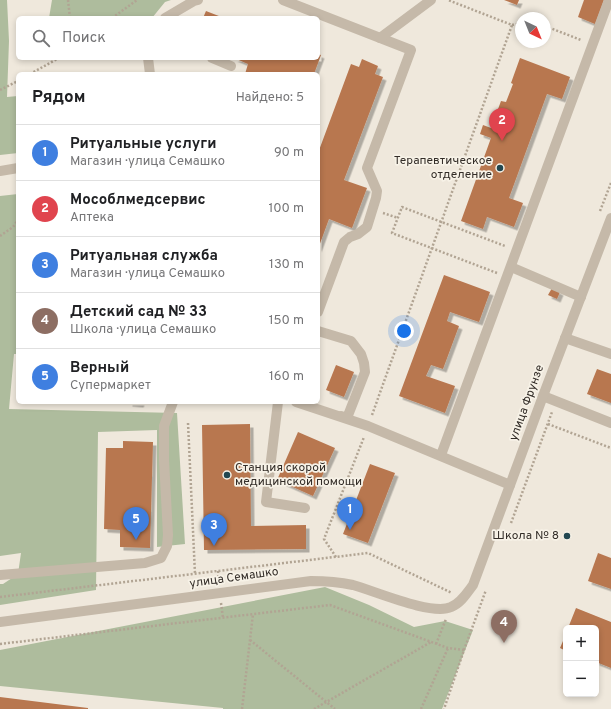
<!DOCTYPE html>
<html lang="ru">
<head>
<meta charset="utf-8">
<style>
  :root { --surface:#fff; --page:#f6f6f6; --text:#202124; --muted:#757577; --line:#e0e0e0; --accent:#0f766e }
  body { margin:0; font-family:Overpass,sans-serif; background:var(--page); color:var(--text) }
  .controls { position:absolute; right:12px; bottom:12px; display:grid; overflow:hidden; border-radius:6px; box-shadow:0 2px 6px #0003 }
  .controls button { width:36px; height:36px; display:grid; place-items:center; padding:0; border:0; border-bottom:1px solid var(--line); background:var(--surface); color:var(--text); font:20px sans-serif }
  .compass { position:absolute; left:515px; top:12px; width:36px; height:36px; border-radius:50%; background:var(--surface); box-shadow:0 2px 6px #0003; rotate:137deg }
  .you { position:absolute; left:404px; top:331px; width:14px; height:14px; margin:-10px; border:3px solid #fff; border-radius:50%; background:#1a73e8; box-shadow:0 0 0 6px #1a73e833 }
  .badge { display:grid; place-items:center; width:26px; height:26px; border-radius:50%; background:var(--accent); color:#fff; font-size:13px; font-weight:700 }
  .pin { position:absolute; translate:-50% -33px; filter:drop-shadow(0 1px 2px #0008) }
  .pin::after { content:''; position:absolute; top:21px; width:14px; height:12px; background:inherit; clip-path:polygon(0 0,100% 0,50% 100%) }
  .list { margin:0; padding:0; list-style:none }
  h2 { display:flex; justify-content:space-between; align-items:center; height:52px; margin:0; padding:0 16px; font-size:17px }
  h2 small { font-size:13px; font-weight:400; color:var(--muted) }
  .list li { display:grid; grid-template-columns:26px 1fr auto; gap:12px; align-items:center; box-sizing:border-box; height:56px; padding:0 16px; border-top:1px solid var(--line) }
  .list b { display:block; font-size:15px; white-space:nowrap }
  .list p { margin:0; font-size:13px; white-space:nowrap; color:var(--muted) }
  .list em { font-size:13px; font-style:normal; color:var(--muted) }
  .icon { flex:none; width:22px; height:22px; fill:none; stroke:currentColor; stroke-width:2; stroke-linecap:round; stroke-linejoin:round }
  .map { position:relative; flex:none; width:611px; height:709px; overflow:hidden }
  .search { position:absolute; background:var(--surface); box-shadow:0 2px 6px #0003; left:16px; top:16px; width:304px; height:44px; display:flex; align-items:center; gap:10px; box-sizing:border-box; padding:0 14px; border-radius:6px; color:var(--muted); font-size:15px }
  .panel { position:absolute; background:var(--surface); box-shadow:0 2px 6px #0003; left:16px; top:72px; width:304px; height:332px; border-radius:6px }
  .map>svg:first-child { display:block }
  .green { fill:#aebc9d }
  .building { fill:#b87750; filter:url(#shadow) }
  .lines { fill:none; stroke-linecap:round; stroke-linejoin:round }
  .path { stroke:#b1a493; stroke-width:2.5; stroke-dasharray:2 2; stroke-linecap:butt }
  .minor { stroke:#c5b9a9; stroke-width:10 }
  .poi-dot { fill:#224750; stroke:#f7f2e7; stroke-width:1.5 }
  .labels { text-anchor:middle; dominant-baseline:central; stroke-width:3.5; stroke-linejoin:round; paint-order:stroke }
  .poi-label { font-size:12px; fill:#332d28; stroke:#f7f2e7; text-anchor:end }
  .street-label { font-size:12px; fill:#332d28; stroke:#f7f2e7 }
</style>
</head>
<body>
<div class="map">
<svg width="611" height="709" viewBox="0 0 611 709">
  <defs>
    <filter id="shadow"><feDropShadow dx="3.5" dy="3.5" stdDeviation="0" flood-color="#0004"/></filter>
  </defs>
  <rect width="100%" height="100%" fill="#efe8dc"/>
  <g class="green">
    <polygon points="0,0 7,0 9,41 7,97 18,96 18,153 0,155"/>
    <polygon points="52,0 171,0 165,2 152,18 49,18"/>
    <polygon points="18,194 18,354 14,354 9,409 177,413 185,544 157,547 157,430 98,432 96,590 0,605 0,584 3,584 18,574 21,553 0,556 0,196"/>
    <polygon points="325,587 369,605 414,627 445,621 473,630 442,709 223,709 223,708 0,686 0,650"/>
  </g>
  <g class="building">
    <polygon points="504,0 519,0 517,5"/>
    <polygon points="584,0 604,0 595,24 578,17"/>
    <polygon points="206,11 224,18 203,18"/>
    <polygon points="318,54 321,55 314,74 245,74 248,64 234,58 318,58"/>
    <polygon points="520,58 570,77 562,99 547,94 509,198 523,203 514,227 487,217 483,229 461,221 491,138 480,134 483,125 491,128 501,101 506,102 513,84 511,83"/>
    <polygon points="362,59 378,66 375,74 383,77 344,180 367,188 352,228 329,219 318,249 318,153 351,64 359,67"/>
    <polygon points="444,275 490,292 479,322 450,312 447,321 459,326 443,369 431,365 426,376 455,386 445,413 399,396"/>
    <polygon points="552,288 560,292 557,299 548,295"/>
    <polygon points="336,365 354,372 344,397 326,390"/>
    <polygon points="597,369 611,374 611,403 587,394"/>
    <polygon points="129,402 141,402 140,404 129,403"/>
    <polygon points="250,424 251,526 306,525 306,549 204,550 202,425"/>
    <polygon points="298,432 335,448 313,496 277,480"/>
    <polygon points="123,441 153,442 150,548 120,547 120,530 104,529 106,448 123,448"/>
    <polygon points="370,464 395,473 368,543 343,534"/>
    <polygon points="598,553 611,558 611,589 588,581"/>
    <polygon points="576,608 611,622 611,668 596,662 596,628 568,628"/>
    <polygon points="566,634 566,651 560,648"/>
    <polygon points="0,697 88,708 88,709 0,709"/>
  </g>
  <g class="lines">
    <g class="path">
      <polyline points="68,0 70,18"/>
      <polyline points="112,18 137,0"/>
      <polyline points="512,25 521,23"/>
      <polyline points="545,26 581,40"/>
      <polyline points="30,74 59,58"/>
      <polyline points="0,90 18,81"/>
      <polyline points="600,211 611,183"/>
      <polyline points="383,213 398,218"/>
      <polyline points="0,236 13,227 18,220"/>
      <polyline points="497,273 392,233 402,207 505,246"/>
      <polyline points="372,415 512,25 448,0"/>
      <polyline points="188,423 195,574"/>
      <polyline points="548,424 611,448"/>
      <polyline points="511,523 552,412"/>
      <polyline points="336,557 324,539 364,437"/>
      <polyline points="218,571 219,583"/>
      <polyline points="0,597 368,553 452,593"/>
      <polyline points="221,603 223,618"/>
      <polyline points="250,640 335,709"/>
      <polyline points="0,644 330,605 448,648 464,650 444,709"/>
      <polyline points="436,644 446,619"/>
      <polyline points="464,650 486,590"/>
      <polyline points="242,709 253,614"/>
      <polyline points="314,709 431,642"/>
      <polyline points="421,709 448,648"/>
    </g>
    <g class="minor">
      <polyline points="283,0 411,50 367,168 377,191 376,198 367,227 358,234 350,237 344,242 318,312"/>
      <polyline points="165,18 194,1 198,0"/>
      <polyline points="380,38 431,0"/>
      <polyline points="148,58 150,74"/>
      <polyline points="212,58 231,66"/>
      <polyline points="0,171 18,168"/>
      <polyline points="511,267 581,297"/>
      <polyline points="318,331 351,341 361,354 364,363 365,372 347,418 341,416"/>
      <polyline points="565,338 611,354"/>
      <polyline points="543,396 611,423"/>
      <polyline points="278,402 266,502 305,508"/>
      <polyline points="296,402 368,426 510,485"/>
      <polyline points="441,455 609,0"/>
      <polyline points="0,575 145,563 161,558 167,546 168,535 164,460 164,426 173,402"/>
      <path d="M0,622l311,-41c15,0 28,1 42,4 22,6 79,31 98,22 10,-4 16,-14 22,-22l70,-189 68,-178"/>
    </g>
  </g>
  <g class="poi-dot">
    <circle cx="500" cy="168" r="4"/>
    <circle cx="227" cy="475" r="4"/>
    <circle cx="567" cy="536" r="4"/>
  </g>
  <g class="labels">
    <g class="poi-label">
      <text x="492" y="161">Терапевтическое<tspan x="492" dy="14">отделение</tspan></text>
      <text x="235" y="468" text-anchor="start">Станция скорой<tspan x="235" dy="14">медицинской помощи</tspan></text>
      <text x="559" y="536">Школа № 8</text>
    </g>
    <g class="street-label">
      <text transform="translate(527 403) rotate(-70)">улица Фрунзе</text>
      <text transform="translate(234 578) rotate(-8)">улица Семашко</text>
    </g>
  </g>
</svg>
<div class="controls">
<button>+</button>
<button>−</button>
</div>
<svg class="compass" viewBox="-18 -18 36 36"><path d="M0-13l5 13h-10z" fill="#e53935"/><path d="M0 13l5-13h-10z" fill="#757577"/></svg>
<div class="you"></div>
<div class="pin badge" style="left:350px;top:530px;background:#3f7fe0">1</div>
<div class="pin badge" style="left:502px;top:141px;background:#e0444e">2</div>
<div class="pin badge" style="left:214px;top:546px;background:#3f7fe0">3</div>
<div class="pin badge" style="left:504px;top:643px;background:#8d6e63">4</div>
<div class="pin badge" style="left:136px;top:540px;background:#3f7fe0">5</div>
<div class="search"><svg class="icon" aria-label="search" viewBox="0 0 24 24"><circle cx="10" cy="10" r="6"/><path d="M15 15l6 6"/></svg>Поиск</div>
<section class="panel">
<h2>Рядом<small>Найдено: 5</small></h2>
<ul class="list">
<li><span class="badge" style="background:#3f7fe0">1</span><div><b>Ритуальные услуги</b><p>Магазин · улица Семашко</p></div><em>90 m</em></li>
<li><span class="badge" style="background:#e0444e">2</span><div><b>Мособлмедсервис</b><p>Аптека</p></div><em>100 m</em></li>
<li><span class="badge" style="background:#3f7fe0">3</span><div><b>Ритуальная служба</b><p>Магазин · улица Семашко</p></div><em>130 m</em></li>
<li><span class="badge" style="background:#8d6e63">4</span><div><b>Детский сад № 33</b><p>Школа · улица Семашко</p></div><em>150 m</em></li>
<li><span class="badge" style="background:#3f7fe0">5</span><div><b>Верный</b><p>Супермаркет</p></div><em>160 m</em></li>
</ul>
</section>
</div>
</body>
</html>
